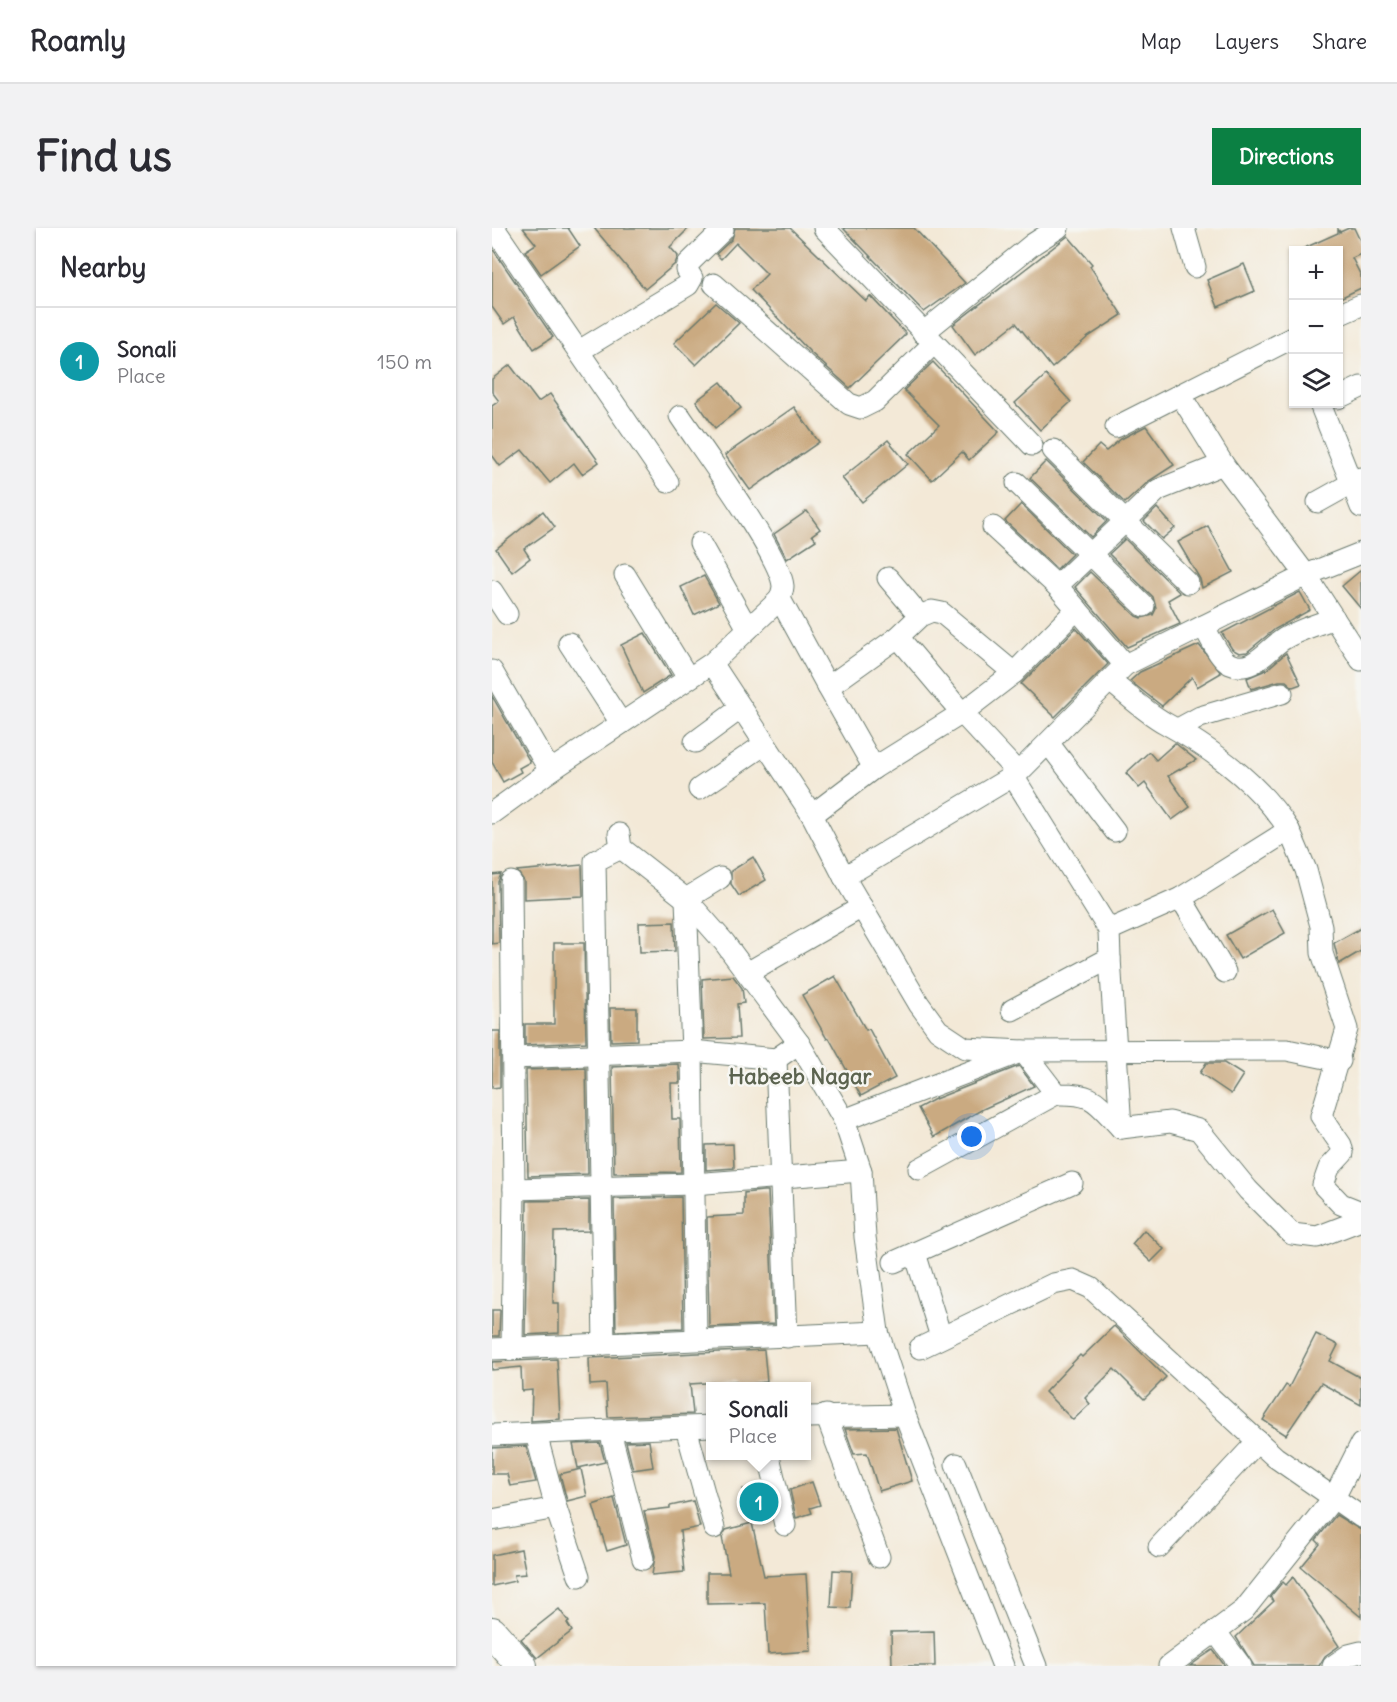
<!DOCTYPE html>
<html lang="en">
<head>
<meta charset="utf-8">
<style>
  :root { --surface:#fff; --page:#f2f2f3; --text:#2b2b33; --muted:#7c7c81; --line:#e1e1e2; --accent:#0b8043 }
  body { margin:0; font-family:Delius,sans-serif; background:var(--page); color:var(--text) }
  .controls { position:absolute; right:18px; top:18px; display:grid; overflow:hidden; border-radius:0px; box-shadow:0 2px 4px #0004 }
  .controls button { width:54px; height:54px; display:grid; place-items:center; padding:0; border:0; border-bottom:2px solid var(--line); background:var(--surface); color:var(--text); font:30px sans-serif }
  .you { position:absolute; left:480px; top:909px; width:21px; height:21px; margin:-15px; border:4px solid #fff; border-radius:50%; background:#1a73e8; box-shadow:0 0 0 9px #1a73e833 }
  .badge { display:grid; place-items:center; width:39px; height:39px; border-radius:50%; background:var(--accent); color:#fff; font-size:20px; font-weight:700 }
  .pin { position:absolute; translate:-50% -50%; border:3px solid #fff; box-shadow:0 2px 6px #0006 }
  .popup { position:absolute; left:214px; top:1154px; width:105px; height:78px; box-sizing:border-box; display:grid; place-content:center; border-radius:0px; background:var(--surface); filter:drop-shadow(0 2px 4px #0005); font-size:20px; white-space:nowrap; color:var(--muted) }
  .popup b { font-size:22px; color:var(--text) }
  .popup::after { content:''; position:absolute; left:50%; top:100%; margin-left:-12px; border:12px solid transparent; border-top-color:var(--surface) }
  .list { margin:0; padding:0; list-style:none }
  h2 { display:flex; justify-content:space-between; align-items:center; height:78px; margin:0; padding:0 24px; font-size:26px }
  h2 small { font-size:20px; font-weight:400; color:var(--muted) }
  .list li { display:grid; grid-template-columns:39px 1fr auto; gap:18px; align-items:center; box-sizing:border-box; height:108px; padding:0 24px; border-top:2px solid var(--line) }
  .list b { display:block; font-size:22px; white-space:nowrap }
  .list p { margin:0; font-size:20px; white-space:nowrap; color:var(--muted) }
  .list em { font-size:20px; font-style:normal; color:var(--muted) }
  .icon { flex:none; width:33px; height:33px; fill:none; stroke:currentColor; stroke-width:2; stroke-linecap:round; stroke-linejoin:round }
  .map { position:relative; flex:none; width:869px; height:1438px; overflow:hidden; border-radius:0px }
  header { display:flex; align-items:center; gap:36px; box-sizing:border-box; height:84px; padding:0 30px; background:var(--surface); border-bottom:2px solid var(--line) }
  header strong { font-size:28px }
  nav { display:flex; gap:33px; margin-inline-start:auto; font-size:21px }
  .intro { display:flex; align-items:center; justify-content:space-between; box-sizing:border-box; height:144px; padding:0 36px }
  h1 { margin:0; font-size:42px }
  .button { padding:15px 27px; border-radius:0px; background:var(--accent); color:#fff; font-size:21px; font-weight:700 }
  main { display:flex; gap:36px; padding:0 36px }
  aside { flex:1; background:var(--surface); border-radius:0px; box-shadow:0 2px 4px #0004 }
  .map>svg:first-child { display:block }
  .building { fill:#caaa81 }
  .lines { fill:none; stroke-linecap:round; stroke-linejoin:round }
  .street-casing { stroke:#69796d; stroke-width:23 }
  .secondary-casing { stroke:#69796d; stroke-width:32 }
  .street { stroke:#fff; stroke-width:21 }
  .secondary { stroke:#fff; stroke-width:30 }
  .labels { text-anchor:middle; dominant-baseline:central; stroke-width:5; stroke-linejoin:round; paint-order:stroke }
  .neighbourhood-label { font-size:22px; font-weight:bold; fill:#5b634f; stroke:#f6f6f2 }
</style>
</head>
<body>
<header>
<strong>Roamly</strong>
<nav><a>Map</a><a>Layers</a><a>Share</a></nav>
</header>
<div class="intro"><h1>Find us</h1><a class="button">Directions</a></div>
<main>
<aside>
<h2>Nearby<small></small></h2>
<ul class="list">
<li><span class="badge" style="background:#0f9aa8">1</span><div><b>Sonali</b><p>Place</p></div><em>150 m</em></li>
</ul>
</aside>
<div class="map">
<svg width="869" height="1438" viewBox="0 0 869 1438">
  <rect width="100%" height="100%" fill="#f6f6f2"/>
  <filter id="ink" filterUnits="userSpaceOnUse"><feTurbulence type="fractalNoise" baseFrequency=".0167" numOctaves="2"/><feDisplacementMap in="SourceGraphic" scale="12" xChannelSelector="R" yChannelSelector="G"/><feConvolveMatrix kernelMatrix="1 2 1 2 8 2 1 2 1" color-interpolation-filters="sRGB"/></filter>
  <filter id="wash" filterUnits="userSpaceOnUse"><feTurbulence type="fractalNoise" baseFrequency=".008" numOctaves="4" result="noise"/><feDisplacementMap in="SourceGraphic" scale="24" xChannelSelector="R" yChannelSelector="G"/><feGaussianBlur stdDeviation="1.35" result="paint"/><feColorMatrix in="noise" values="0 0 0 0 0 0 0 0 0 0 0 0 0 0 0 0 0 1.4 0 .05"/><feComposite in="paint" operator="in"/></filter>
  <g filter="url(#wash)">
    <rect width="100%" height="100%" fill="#f3e9d7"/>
    <g id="blocks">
      <g class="building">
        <polygon points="31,0 76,0 88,18 49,46 33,23 44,16"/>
        <polygon points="102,0 197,0 178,19 186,28 183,36 153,61"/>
        <polygon points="243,0 298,0 374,73 378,68 414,106 358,160 319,125 259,62 275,46 244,15 229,31 224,26 240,11"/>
        <polygon points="351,0 422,0 473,55 432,84"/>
        <polygon points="857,0 862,0 869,15 869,26 860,30 869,48 869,60 846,71 846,22 808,22 846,5 846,1 848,4"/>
        <polygon points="576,8 600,36 598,38 630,87 596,109 560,140 524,95 483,127 461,97"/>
        <polygon points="0,20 61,109 42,121 22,89 12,96 0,79"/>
        <polygon points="752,36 763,63 726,79 715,52"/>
        <polygon points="224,75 247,95 204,137 182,115"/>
        <polygon points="441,134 507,204 477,232 470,224 440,252 416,226 447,197 412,162"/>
        <polygon points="18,137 46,174 58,166 107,234 90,246 82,235 58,255 30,222 8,238 0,227 0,178 7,173 0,164 0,151"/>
        <polygon points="554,147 579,174 548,202 523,175"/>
        <polygon points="229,154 249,180 223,200 204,173"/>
        <polygon points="302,179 327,214 258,262 233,227"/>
        <polygon points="654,198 682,237 657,253 633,275 591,234 607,217 614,223 629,211"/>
        <polygon points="396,212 416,236 370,274 350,250"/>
        <polygon points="554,233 615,293 599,309 538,250"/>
        <polygon points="529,276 580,326 565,341 513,293"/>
        <polygon points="665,280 683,300 670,311 652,293"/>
        <polygon points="51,283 63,299 32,321 38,330 20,344 4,321"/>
        <polygon points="315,283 328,301 320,307 324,312 295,331 282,306"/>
        <polygon points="716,298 741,344 710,360 708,351 686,314"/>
        <polygon points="633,311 688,365 676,372 688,396 635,419 583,359 598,344 644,388 649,390 661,387 664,381 661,369 617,326"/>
        <polygon points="869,342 869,381 850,358"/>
        <polygon points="212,348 227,375 202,387 189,359"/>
        <polygon points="808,364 818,382 783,401 755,424 747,425 740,421 730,405"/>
        <polygon points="584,400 616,436 563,489 529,456"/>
        <polygon points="153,405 179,447 151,465 129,417"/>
        <polygon points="707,417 729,445 705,459 700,449 670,478 638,453 648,444"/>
        <polygon points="794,425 809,456 801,459 794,453 787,453 759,461 755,450 774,442"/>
        <polygon points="0,468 38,534 27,540 29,544 11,554 0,534"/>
        <polygon points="683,515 704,532 676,548 698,579 680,592 653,555 647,560 634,545 657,524 664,532"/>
        <polygon points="261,629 274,652 247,668 239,656 239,643"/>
        <polygon points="90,637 91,668 32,671 32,653 25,643"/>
        <polygon points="9,646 6,654 7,715 0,716 0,647"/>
        <polygon points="780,681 793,705 748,731 734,707"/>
        <polygon points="182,694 183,723 148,724 147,695"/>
        <polygon points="869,700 869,723 847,736 842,715"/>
        <polygon points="62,715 92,715 94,814 33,817 33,796 62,796"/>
        <polygon points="241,748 250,760 252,775 245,776 247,810 212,811 210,751"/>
        <polygon points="343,748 374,802 377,801 403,850 369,868 337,810 335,811 310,767"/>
        <polygon points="118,780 145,780 145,812 119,813"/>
        <polygon points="0,803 8,803 8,859 0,860"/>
        <polygon points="714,835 732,835 751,847 739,866 708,845"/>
        <polygon points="187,836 188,855 179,855 180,891 188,891 189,944 122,945 120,839"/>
        <polygon points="527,838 542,858 491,881 442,909 426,880 443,871"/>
        <polygon points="94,840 96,946 36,948 34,842"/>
        <polygon points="241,916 242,940 214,942 214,917"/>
        <polygon points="271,963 276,963 282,1096 217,1099 215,989 252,987 252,965"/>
        <polygon points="189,969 191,1100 124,1103 122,971"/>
        <polygon points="97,972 97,1003 62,1004 61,1075 67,1075 67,1105 33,1107 35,973"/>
        <polygon points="652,1002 672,1021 659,1034 640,1016"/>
        <polygon points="0,1082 8,1082 7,1108 0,1108"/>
        <polygon points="622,1098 674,1149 652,1171 622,1141 593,1170 598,1176 581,1192 553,1164 588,1127 590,1129"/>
        <polygon points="824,1106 846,1117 838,1133 869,1150 869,1177 829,1155 794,1207 771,1192 794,1157 797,1159"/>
        <polygon points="272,1122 275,1154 244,1157 244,1153 198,1156 201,1186 116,1189 114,1156 98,1157 97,1130"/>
        <polygon points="65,1131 68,1191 39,1193 40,1162 30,1163 29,1139 0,1142 0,1134"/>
        <polygon points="404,1200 420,1253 387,1263 375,1225 362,1226 353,1201"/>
        <polygon points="157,1213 161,1239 141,1242 134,1214"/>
        <polygon points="108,1215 113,1234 86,1240 81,1216"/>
        <polygon points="34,1218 44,1254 18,1258 15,1246 0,1246 0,1220"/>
        <polygon points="89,1241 95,1268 75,1273 68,1246"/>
        <polygon points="320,1254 328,1277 318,1280 320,1285 304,1290 298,1262"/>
        <polygon points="271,1258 278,1288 257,1291 251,1261"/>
        <polygon points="122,1270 134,1317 115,1323 101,1277"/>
        <polygon points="201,1273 208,1299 188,1303 192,1344 160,1347 163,1328 152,1283 178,1280 178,1278"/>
        <polygon points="844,1287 869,1302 869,1389 809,1339 828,1316 824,1312"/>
        <polygon points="260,1295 272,1348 314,1346 319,1423 276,1426 273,1375 215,1376 215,1345 237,1345 230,1309 234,1302"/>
        <polygon points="29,1321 34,1346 22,1347 23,1353 0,1358 0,1327"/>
        <polygon points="341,1342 360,1343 358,1380 339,1379"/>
        <polygon points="801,1349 847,1418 833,1428 827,1438 762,1438 744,1409 782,1373 778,1369 788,1357 791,1354 794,1357"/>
        <polygon points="67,1381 77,1394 75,1395 80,1403 45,1430 29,1411"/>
        <polygon points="442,1403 443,1438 400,1438 399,1404"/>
        <polygon points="721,1422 733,1438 698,1438 709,1430"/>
      </g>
    </g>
  </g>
  <g filter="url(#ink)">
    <use href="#blocks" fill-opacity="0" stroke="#69796d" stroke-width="1.5"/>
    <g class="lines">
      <defs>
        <g id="street">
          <polyline points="2,0 176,254"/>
          <polyline points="332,0 540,217"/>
          <polyline points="692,0 703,39"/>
          <polyline points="222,56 357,176 369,180 383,173 441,116"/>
          <polyline points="846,87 869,77"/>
          <polyline points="431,105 541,16 566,0"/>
          <polyline points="87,123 196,57 200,50 195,42 196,36 231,2"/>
          <polyline points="689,168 731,236 814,347 869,432"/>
          <polyline points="846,170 869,159"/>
          <polyline points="828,176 869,279"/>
          <path d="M188,188c20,30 101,140 103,170 0,4 -2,9 -3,13l48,88 70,-50 22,-21 12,-5 10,2 72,60"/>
          <polyline points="624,199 802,109"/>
          <polyline points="561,222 696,355"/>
          <polyline points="525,255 652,378"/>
          <polyline points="826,274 869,250"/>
          <polyline points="501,299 565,358 633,437"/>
          <polyline points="208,315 256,401"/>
          <polyline points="133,347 196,450"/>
          <polyline points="396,350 428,388"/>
          <polyline points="565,358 666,262 731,236"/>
          <polyline points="0,363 15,386"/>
          <path d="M711,398c7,10 16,33 27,38 22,10 38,-15 52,-24 15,-10 35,-15 52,-22"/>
          <polyline points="406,409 470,485 526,545"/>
          <polyline points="77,415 129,495"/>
          <polyline points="220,435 320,587 352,649 427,776 446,802 473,820 531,823 795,822 848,833"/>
          <polyline points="0,443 58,543"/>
          <path d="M618,453c18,14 35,31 55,42 47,26 95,61 124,107l-108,68 44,74"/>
          <polyline points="336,459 382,540"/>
          <polyline points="686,501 708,489 790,465"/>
          <polyline points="203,514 249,480"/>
          <polyline points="557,516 623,603"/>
          <polyline points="521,548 617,702"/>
          <polyline points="207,561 273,516"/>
          <polyline points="0,585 58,543 220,435 288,371"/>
          <polyline points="320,587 382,540 470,485 522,445 585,381"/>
          <polyline points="797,602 814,642 829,698 830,725 855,801 829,888 849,917 851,925 837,940 831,957 849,976 869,984"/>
          <polyline points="127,606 129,620 194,671 232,714 307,815 352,892 369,943 373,1009 386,1104 413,1187 511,1438"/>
          <polyline points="352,649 526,545 633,437 814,347 869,325"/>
          <polyline points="19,654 22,961 201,956 369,943"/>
          <polyline points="618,730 629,900"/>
          <polyline points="255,745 370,679"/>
          <polyline points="520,782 618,730 617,702 689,670"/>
          <polyline points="21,830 200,823 284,831 307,815"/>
          <polyline points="284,831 295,1109"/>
          <path d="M352,892l179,-69 33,43c39,-1 39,7 65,34l49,-6 29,8 49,60 44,44 25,3 44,-17"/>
          <polyline points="427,941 564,866"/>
          <polyline points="423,1025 449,1109"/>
          <polyline points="402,1034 580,955"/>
          <polyline points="204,1111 200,823 194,671 228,650"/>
          <polyline points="112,1116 103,633 129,620"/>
          <polyline points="428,1120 561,1056 581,1052 599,1060 783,1229 869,1289"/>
          <polyline points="0,1121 386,1104"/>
          <polyline points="20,1122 22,961"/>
          <polyline points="334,1187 387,1329"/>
          <polyline points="315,1189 413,1187"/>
          <polyline points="194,1200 222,1300"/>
          <polyline points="118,1203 151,1331"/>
          <polyline points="44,1206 64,1280 87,1348"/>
          <polyline points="0,1207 219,1198"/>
          <polyline points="277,1228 293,1297"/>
          <polyline points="464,1236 544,1438"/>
          <polyline points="0,1292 64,1280"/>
          <polyline points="667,1319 766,1213"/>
          <polyline points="723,1403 749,1438"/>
          <polyline points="677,1438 752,1382 843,1268 869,1216"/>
          <polyline points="841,1438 857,1427 869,1424"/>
        </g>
        <polyline id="secondary" points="0,1404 30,1438"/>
      </defs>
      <use href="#street" class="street-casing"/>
      <use href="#secondary" class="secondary-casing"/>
      <use href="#street" class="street"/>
      <use href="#secondary" class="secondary"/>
    </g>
  </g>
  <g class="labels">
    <g class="neighbourhood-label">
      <text x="308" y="848">Habeeb Nagar</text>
    </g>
  </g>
</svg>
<div class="controls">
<button>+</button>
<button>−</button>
<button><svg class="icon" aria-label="layers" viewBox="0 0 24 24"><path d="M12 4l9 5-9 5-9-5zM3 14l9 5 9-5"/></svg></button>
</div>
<div class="you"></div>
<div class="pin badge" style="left:267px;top:1274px;background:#0f9aa8">1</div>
<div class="popup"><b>Sonali</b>Place</div>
</div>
</main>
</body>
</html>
